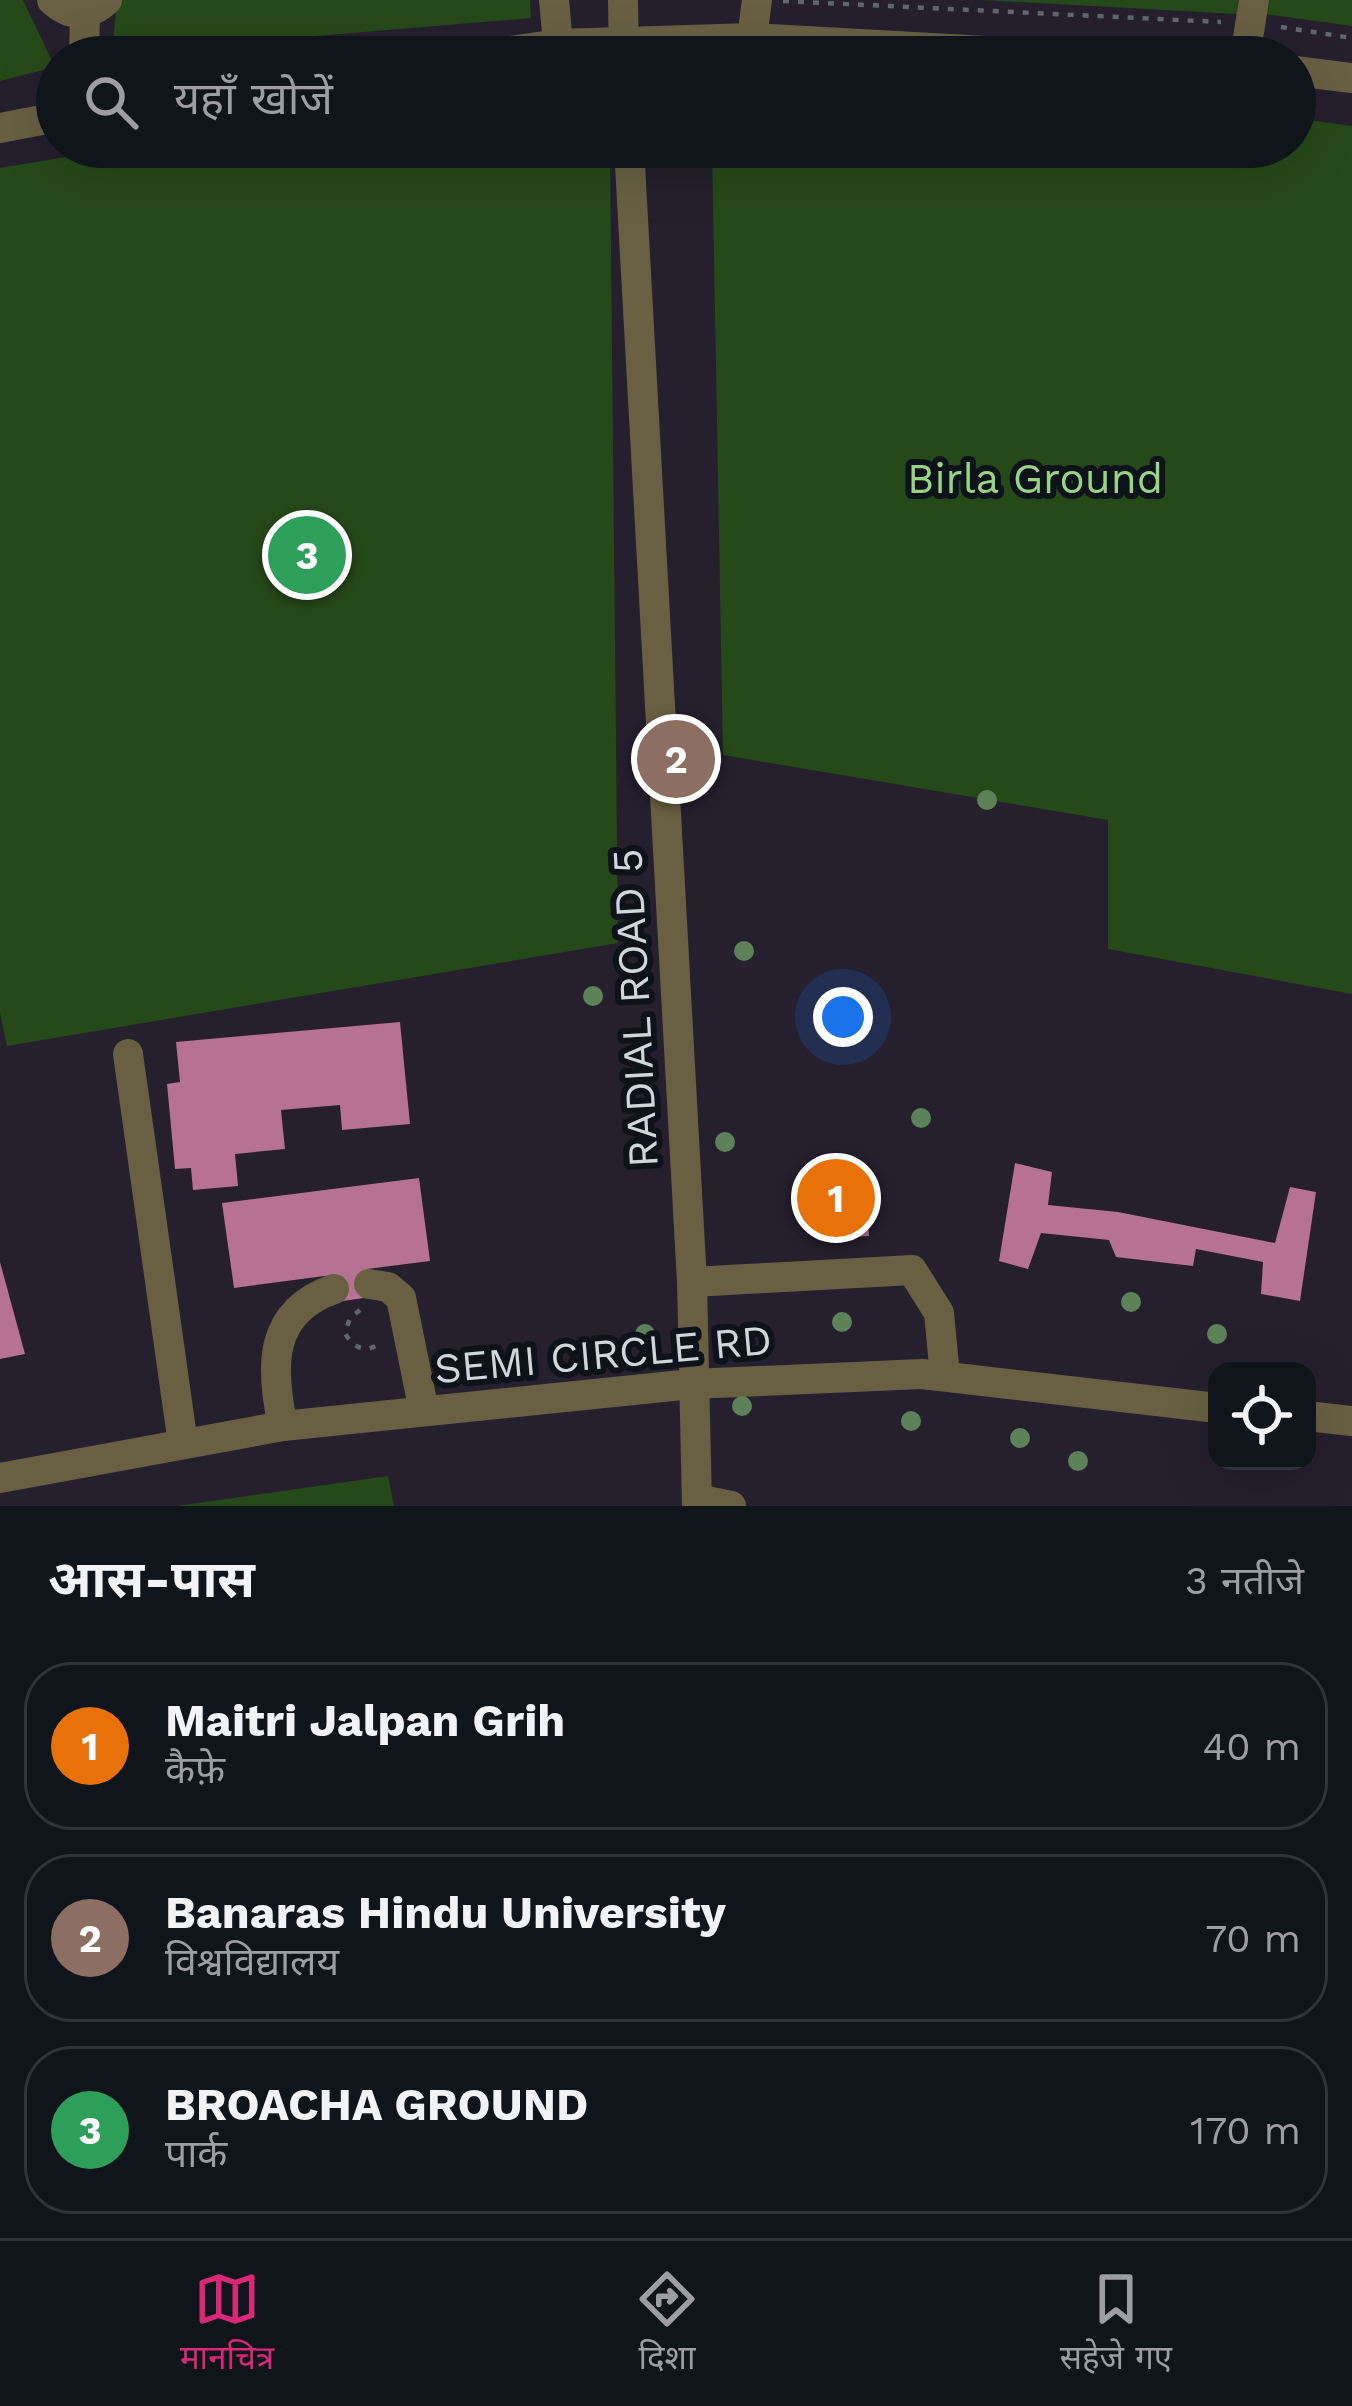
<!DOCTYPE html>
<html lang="hi">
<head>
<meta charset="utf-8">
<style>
  :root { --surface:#10141b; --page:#1e2128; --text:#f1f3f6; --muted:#9c9ea3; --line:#30333a; --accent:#db2777 }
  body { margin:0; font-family:"Work Sans","Noto Sans Devanagari",sans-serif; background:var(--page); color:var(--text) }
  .controls { position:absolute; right:36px; bottom:36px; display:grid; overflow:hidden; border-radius:24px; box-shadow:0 12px 48px #0002 }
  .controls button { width:108px; height:108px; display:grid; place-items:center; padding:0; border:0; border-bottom:3px solid var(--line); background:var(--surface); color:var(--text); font:60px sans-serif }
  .you { position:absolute; left:843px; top:1017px; width:42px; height:42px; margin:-30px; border:9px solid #fff; border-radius:50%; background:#1a73e8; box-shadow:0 0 0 18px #1a73e833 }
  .badge { display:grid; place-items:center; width:78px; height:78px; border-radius:50%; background:var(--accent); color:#fff; font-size:39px; font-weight:700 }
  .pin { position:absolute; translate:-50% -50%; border:6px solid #fff; box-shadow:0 3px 12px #0006 }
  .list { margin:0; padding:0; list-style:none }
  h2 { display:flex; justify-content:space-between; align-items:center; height:156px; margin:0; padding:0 48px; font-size:51px }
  h2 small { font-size:39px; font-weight:400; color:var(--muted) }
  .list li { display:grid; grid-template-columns:78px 1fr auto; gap:36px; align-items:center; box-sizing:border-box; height:168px; margin:0 24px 24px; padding:0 24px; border:3px solid var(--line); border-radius:48px }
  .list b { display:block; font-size:45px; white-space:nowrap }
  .list p { margin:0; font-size:39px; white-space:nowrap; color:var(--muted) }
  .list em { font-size:39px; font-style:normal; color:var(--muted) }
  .icon { flex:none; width:66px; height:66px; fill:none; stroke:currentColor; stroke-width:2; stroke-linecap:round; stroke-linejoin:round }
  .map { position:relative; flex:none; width:1352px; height:1506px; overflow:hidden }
  .search { position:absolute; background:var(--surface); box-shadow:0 12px 48px #0002; left:36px; right:36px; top:36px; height:132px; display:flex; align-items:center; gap:30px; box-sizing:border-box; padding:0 42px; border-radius:66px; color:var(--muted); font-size:45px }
  .sheet { height:732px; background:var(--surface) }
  nav { display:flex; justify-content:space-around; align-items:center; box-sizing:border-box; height:168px; border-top:3px solid var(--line); background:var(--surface); font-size:33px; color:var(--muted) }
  nav a { display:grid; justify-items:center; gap:6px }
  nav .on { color:var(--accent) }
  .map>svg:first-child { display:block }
  .education { fill:#251f2e; fill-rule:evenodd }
  .green { fill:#26491a }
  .building { fill:#b77192 }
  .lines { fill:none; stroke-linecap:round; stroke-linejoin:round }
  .path { stroke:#61666d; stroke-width:4.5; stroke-dasharray:6 9; stroke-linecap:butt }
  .minor { stroke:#696044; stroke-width:30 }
  .tree { fill:#5d8158 }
  .labels { text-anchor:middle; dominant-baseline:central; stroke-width:12; stroke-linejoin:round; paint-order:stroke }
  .park-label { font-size:42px; fill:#97d583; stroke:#0d121b }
  .street-label { font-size:42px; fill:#d1d6dc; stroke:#0d121b }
</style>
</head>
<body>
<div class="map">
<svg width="1352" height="1506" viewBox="0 0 1352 1506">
  <rect width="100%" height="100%" fill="#161b24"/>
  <path class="education" d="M0,0h1352v1506h-1352zM57,57h1238v90h-1238zM1217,1371h90v90h-90z"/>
  <g class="green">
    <polygon points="0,0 23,0 55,67 0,81"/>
    <polygon points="117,0 530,0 531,18 112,53"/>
    <polygon points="982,0 1238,0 1237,14"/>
    <polygon points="1267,0 1352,0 1352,26 1265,14"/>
    <polygon points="1295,118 1352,126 1352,994 1108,949 1108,820 723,755 712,147 1295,147"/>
    <polygon points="126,147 610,147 618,943 7,1046 0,1013 0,168"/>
    <polygon points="388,1476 394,1506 177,1506"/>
  </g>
  <g class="building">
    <polygon points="400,1022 410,1124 342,1130 340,1105 281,1110 285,1149 235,1154 238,1186 193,1190 191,1168 175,1169 167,1084 180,1082 176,1042"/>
    <polygon points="1015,1163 1052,1172 1048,1205 1118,1212 1275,1243 1290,1187 1316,1192 1300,1301 1261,1294 1263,1262 1196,1249 1193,1266 1116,1257 1109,1240 1041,1233 1028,1269 999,1261"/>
    <polygon points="419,1178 430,1261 367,1269 371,1297 336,1302 332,1275 234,1288 222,1203"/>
    <polygon points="866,1190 869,1236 832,1238 830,1192"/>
    <polygon points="0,1262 25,1354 0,1359"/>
  </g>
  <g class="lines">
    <g class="path">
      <polyline points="783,1 1221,22"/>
      <polyline points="1281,27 1352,38"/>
      <path d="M360,1310l-10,8 -5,15c7,14 20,21 34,11"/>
    </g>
    <g class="minor">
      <path d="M52,0c18,17 37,17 55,0"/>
      <polyline points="554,0 558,44"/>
      <polyline points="623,0 624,57"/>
      <polyline points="752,38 757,0"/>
      <polyline points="84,57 85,13"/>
      <polyline points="471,57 558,44 752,38 1097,57"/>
      <polyline points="1245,57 1254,0"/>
      <polyline points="1295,71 1352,78"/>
      <polyline points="0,128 57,117"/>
      <polyline points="629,147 692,1282 697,1506"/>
      <polyline points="128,1054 183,1444"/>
      <polyline points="692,1282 912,1270 939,1313 945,1376"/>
      <polyline points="369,1284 388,1287 401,1298 424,1411"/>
      <polyline points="1307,1416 1352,1421"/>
      <path d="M283,1426c-13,-59 -15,-114 51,-137"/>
      <polyline points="0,1478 283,1426 692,1384 922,1374 1217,1408"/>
      <polyline points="697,1499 731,1506"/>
    </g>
  </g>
  <g class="tree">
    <circle cx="987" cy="800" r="10"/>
    <circle cx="744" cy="951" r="10"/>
    <circle cx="593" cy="996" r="10"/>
    <circle cx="921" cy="1118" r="10"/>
    <circle cx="725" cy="1142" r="10"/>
    <circle cx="1131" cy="1302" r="10"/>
    <circle cx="842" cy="1322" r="10"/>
    <circle cx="645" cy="1334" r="10"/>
    <circle cx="1217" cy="1334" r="10"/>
    <circle cx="742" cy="1406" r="10"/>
    <circle cx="911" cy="1421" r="10"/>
    <circle cx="1020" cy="1438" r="10"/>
    <circle cx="1078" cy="1461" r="10"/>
  </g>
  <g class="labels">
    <g class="park-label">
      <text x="1035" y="478">Birla Ground</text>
    </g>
    <g class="street-label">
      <text transform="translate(635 1008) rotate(-93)">RADIAL ROAD 5</text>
      <text transform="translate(603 1354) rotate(-5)">SEMI CIRCLE RD</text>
    </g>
  </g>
</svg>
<div class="controls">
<button><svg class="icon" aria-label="locate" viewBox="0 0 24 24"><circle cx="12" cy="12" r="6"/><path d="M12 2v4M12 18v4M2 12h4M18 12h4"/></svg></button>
</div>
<div class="you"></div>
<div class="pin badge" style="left:836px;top:1198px;background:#e8710a">1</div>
<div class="pin badge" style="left:676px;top:759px;background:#8d6e63">2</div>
<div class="pin badge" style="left:307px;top:555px;background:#2e9e5b">3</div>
<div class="search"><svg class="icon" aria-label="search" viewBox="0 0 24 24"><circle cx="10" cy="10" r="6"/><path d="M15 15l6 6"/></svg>यहाँ खोजें</div>
</div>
<section class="sheet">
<h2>आस-पास<small>3 नतीजे</small></h2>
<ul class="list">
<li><span class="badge" style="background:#e8710a">1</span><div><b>Maitri Jalpan Grih</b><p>कैफ़े</p></div><em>40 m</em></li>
<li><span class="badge" style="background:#8d6e63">2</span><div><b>Banaras Hindu University</b><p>विश्वविद्यालय</p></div><em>70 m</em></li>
<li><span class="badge" style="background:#2e9e5b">3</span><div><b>BROACHA GROUND</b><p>पार्क</p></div><em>170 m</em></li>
</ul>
</section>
<nav>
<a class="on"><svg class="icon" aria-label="map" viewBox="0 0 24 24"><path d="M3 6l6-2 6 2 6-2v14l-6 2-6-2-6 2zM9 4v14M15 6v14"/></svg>मानचित्र</a>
<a><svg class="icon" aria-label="directions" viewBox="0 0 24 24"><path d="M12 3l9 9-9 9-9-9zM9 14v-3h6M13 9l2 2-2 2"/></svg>दिशा</a>
<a><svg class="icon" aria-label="saved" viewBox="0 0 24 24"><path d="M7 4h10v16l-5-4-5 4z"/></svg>सहेजे गए</a>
</nav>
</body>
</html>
